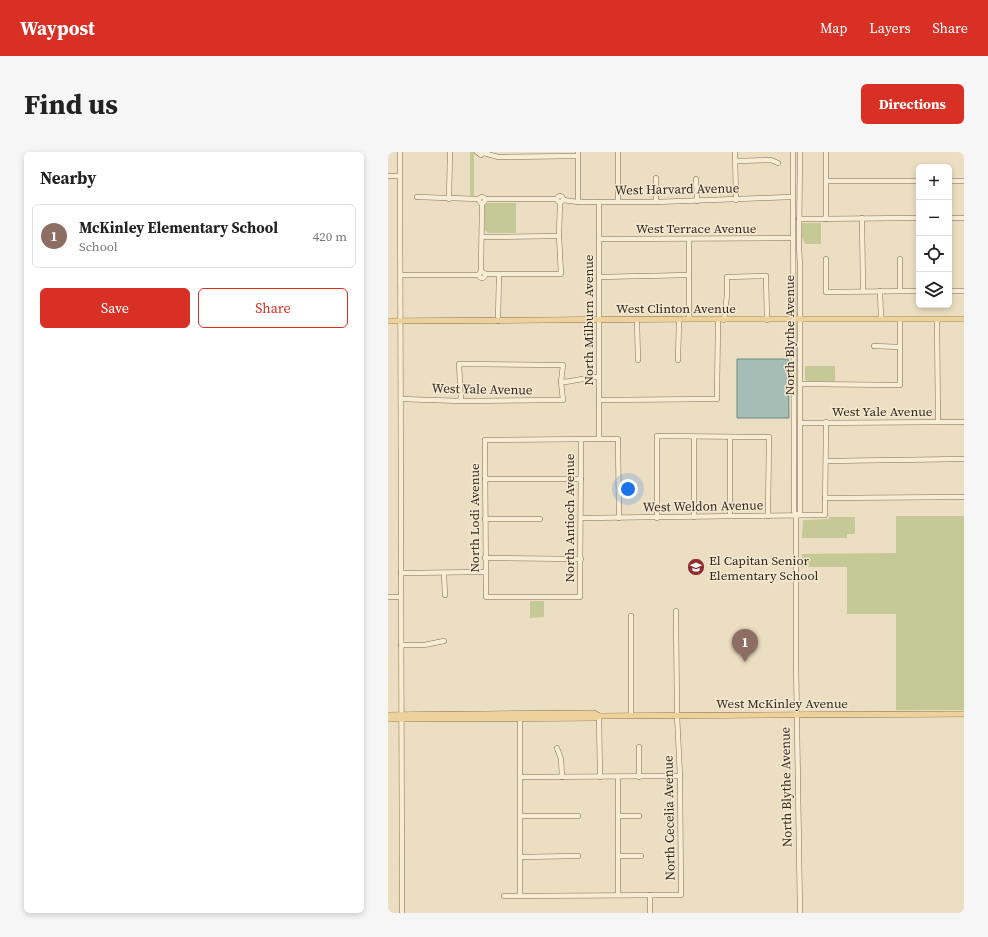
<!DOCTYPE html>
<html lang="en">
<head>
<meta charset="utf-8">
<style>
  :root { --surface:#fff; --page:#f6f6f6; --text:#222; --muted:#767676; --line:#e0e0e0; --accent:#d93025 }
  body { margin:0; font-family:"Source Serif 4",serif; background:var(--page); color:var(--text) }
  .controls { position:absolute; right:12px; top:12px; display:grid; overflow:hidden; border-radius:6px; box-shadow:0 2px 6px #0003 }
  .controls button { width:36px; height:36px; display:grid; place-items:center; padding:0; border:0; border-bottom:1px solid var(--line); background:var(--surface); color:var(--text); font:20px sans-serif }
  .you { position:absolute; left:240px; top:337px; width:14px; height:14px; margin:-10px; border:3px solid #fff; border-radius:50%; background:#1a73e8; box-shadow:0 0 0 6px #1a73e833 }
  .badge { display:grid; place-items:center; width:26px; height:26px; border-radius:50%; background:var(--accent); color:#fff; font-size:13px; font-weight:700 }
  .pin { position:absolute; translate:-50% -33px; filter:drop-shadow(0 1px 2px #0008) }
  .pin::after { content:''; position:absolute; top:21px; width:14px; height:12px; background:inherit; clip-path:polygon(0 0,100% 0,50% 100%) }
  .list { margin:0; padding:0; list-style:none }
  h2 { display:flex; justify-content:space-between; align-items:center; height:52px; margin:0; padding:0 16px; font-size:17px }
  h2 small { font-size:13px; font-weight:400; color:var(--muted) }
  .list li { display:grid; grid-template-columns:26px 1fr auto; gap:12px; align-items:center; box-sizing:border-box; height:64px; margin:0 8px 8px; padding:0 8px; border:1px solid var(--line); border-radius:6px }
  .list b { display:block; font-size:15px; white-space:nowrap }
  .list p { margin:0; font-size:13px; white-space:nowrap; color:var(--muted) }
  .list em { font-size:13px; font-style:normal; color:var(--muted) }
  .actions { display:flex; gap:8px; padding:12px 16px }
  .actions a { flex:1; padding:9px 0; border:1px solid var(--accent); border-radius:6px; text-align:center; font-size:14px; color:var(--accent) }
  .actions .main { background:var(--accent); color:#fff }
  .icon { flex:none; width:22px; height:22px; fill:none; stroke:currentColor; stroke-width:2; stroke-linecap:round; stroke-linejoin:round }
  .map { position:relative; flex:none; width:576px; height:761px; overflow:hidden; border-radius:6px }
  header { display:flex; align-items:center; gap:24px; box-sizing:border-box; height:56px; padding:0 20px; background:var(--accent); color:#fff }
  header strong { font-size:19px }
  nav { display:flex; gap:22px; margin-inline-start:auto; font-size:14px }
  .intro { display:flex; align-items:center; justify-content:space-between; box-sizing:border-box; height:96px; padding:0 24px }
  h1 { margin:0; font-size:28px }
  .button { padding:10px 18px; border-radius:6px; background:var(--accent); color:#fff; font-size:14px; font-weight:700 }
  main { display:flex; gap:24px; padding:0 24px }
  aside { flex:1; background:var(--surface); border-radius:6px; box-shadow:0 2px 6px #0003 }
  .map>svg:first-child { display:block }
  .green { fill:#c4c996 }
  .water { fill:#a4beb6; stroke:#6c8c83 }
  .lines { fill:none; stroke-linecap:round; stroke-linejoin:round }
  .minor-casing { stroke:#846f5a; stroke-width:5.5 }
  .major-casing { stroke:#523e2e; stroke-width:6 }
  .minor { stroke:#f7ecd4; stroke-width:4.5 }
  .major { stroke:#eed29b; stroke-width:5.5 }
  .labels { text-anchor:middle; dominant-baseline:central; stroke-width:3; stroke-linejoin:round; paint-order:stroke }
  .street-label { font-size:13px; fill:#35281e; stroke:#f3e9d1 }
  .poi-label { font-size:13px; fill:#35281e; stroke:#f3e9d1; text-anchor:start }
</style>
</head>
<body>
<header>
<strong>Waypost</strong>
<nav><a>Map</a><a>Layers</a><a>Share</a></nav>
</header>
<div class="intro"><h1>Find us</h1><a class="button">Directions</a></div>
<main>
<aside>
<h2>Nearby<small></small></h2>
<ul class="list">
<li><span class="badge" style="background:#8d6e63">1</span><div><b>McKinley Elementary School</b><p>School</p></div><em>420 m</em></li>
</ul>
<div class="actions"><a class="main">Save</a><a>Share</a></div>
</aside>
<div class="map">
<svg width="576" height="761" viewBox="0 0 576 761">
  <rect width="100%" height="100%" fill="#ecdec2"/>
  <g class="green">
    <rect x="82" y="0" width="4" height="44"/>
    <polygon points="100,51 128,51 128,81 100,81 97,78 97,53"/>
    <polygon points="414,71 433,71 433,92 417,92 414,85"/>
    <polygon points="417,214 447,214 447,229 419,229 417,227"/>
    <polygon points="508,364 576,364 576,558 508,558 508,462 459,462 459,415 413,415 414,402 508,401"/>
    <polygon points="441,365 467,365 467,382 459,382 459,386 414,386 415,368 441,367"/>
    <polygon points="142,449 156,449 156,465 142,466"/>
  </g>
  <polygon class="water" points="349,207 400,207 401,266 349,266"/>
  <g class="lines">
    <defs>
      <g id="minor">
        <polyline points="12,0 14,761"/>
        <polyline points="89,0 93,3 96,0"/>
        <polyline points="190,0 190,50"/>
        <polyline points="230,0 230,50"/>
        <polyline points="347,0 348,48"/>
        <polyline points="405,0 406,359 408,364 408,507 412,761"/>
        <polyline points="438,0 438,67"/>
        <polyline points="96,1 110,5 190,4"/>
        <polyline points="348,9 383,8 390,11"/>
        <polyline points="0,24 12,24"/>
        <polyline points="268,26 268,50"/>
        <polyline points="308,27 309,49"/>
        <polyline points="439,29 531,29"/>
        <polyline points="561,29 576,29"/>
        <circle cx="172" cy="47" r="3"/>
        <circle cx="94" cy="48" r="3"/>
        <polyline points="29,45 91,47"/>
        <polyline points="61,47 62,0"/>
        <polyline points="97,47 169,47"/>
        <polyline points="175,48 190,50 268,50 404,45"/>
        <polyline points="211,50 211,287"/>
        <polyline points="474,66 475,139"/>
        <polyline points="561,66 576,66"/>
        <polyline points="411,67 531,66"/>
        <polyline points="94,85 171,84"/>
        <polyline points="211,87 405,86"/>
        <polyline points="301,87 301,167"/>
        <polyline points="438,107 438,140 531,139"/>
        <polyline points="512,107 512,139"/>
        <polyline points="93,119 94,51"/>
        <circle cx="94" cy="123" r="3"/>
        <polyline points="97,122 173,122 171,84 172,50"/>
        <polyline points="13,123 91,123"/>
        <polyline points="211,125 301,123"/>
        <polyline points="492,139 493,167"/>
        <polyline points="561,139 576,139"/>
        <polyline points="549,167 550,270"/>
        <polyline points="249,168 250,208"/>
        <polyline points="336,168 339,143 339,125 378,124 379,168"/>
        <polyline points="110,169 111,122"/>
        <polyline points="486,194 512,195"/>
        <polyline points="290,208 291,168"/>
        <path d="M173,230c13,0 24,-5 37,-5"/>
        <polyline points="412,232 512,233 512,167"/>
        <polyline points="13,247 73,249 175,248 173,230 175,213 71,212 73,249"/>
        <polyline points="211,248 329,247 330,168"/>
        <polyline points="412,271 576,270"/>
        <polyline points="306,285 306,365"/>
        <polyline points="342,285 342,364"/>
        <polyline points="193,287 192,445 98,445 97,288 211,287 230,287 231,366"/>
        <polyline points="438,309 576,307"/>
        <polyline points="97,327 193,327"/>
        <polyline points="437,346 576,345"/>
        <polyline points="408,364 412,360 412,114 411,95 412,0"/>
        <polyline points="193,366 437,363 438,270"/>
        <polyline points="269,366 269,284 381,285 380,364"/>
        <polyline points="97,367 152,367"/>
        <polyline points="97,406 193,407"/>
        <polyline points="13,421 97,420"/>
        <polyline points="56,421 57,443"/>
        <polyline points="0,445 13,445"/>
        <polyline points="13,493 36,493 56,489"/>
        <polyline points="211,564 212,625"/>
        <polyline points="243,564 243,464"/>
        <polyline points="132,567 132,743"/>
        <polyline points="251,595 251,625"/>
        <polyline points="169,596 173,607 174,625"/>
        <polyline points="132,625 292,624"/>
        <polyline points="230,625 230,743"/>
        <polyline points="132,664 190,664"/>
        <polyline points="230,664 251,664"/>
        <polyline points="230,704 253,704"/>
        <polyline points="132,705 190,704"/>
        <polyline points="262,743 262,761"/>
        <polyline points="116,744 293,743 292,624 289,563 288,459"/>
      </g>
      <g id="major">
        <polyline points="0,169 301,167 576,167"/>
        <polyline points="0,563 206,561 211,564 576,562"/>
        <polyline points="0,567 207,566 211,564"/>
      </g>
    </defs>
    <use href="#minor" class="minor-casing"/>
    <use href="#major" class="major-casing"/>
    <use href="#minor" class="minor"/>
    <use href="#major" class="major"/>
  </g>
  <defs>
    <symbol id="school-disc" viewBox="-11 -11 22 22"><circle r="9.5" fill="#902d30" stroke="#f3e9d1"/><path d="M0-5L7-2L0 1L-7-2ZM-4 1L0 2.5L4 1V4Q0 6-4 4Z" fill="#fff"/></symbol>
  </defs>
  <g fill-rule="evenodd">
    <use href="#school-disc" x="298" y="405" width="20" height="20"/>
  </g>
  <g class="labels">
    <g class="street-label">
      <text transform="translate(289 37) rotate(-1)">West Harvard Avenue</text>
      <text x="308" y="76">West Terrace Avenue</text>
      <text x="288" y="156">West Clinton Avenue</text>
      <text transform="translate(200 168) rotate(-90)">North Milburn Avenue</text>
      <text transform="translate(401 183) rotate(-90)">North Blythe Avenue</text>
      <text transform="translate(94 237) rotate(1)">West Yale Avenue</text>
      <text x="494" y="259">West Yale Avenue</text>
      <text transform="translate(315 354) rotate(-1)">West Weldon Avenue</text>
      <text transform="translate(86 366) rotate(-90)">North Lodi Avenue</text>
      <text transform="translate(181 366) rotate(-90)">North Antioch Avenue</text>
      <text x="394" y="551">West McKinley Avenue</text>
      <text transform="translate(398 635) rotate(-91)">North Blythe Avenue</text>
      <text transform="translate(281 666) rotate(-91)">North Cecelia Avenue</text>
    </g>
    <g class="poi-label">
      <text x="321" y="408">El Capitan Senior<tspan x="321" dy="15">Elementary School</tspan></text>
    </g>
  </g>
</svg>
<div class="controls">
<button>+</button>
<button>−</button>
<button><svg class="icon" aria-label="locate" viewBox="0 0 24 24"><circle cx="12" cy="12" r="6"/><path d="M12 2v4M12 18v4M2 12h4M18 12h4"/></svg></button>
<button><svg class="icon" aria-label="layers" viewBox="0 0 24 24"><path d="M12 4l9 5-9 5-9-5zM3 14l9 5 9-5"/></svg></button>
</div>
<div class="you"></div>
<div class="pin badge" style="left:357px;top:510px;background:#8d6e63">1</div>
</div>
</main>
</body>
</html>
